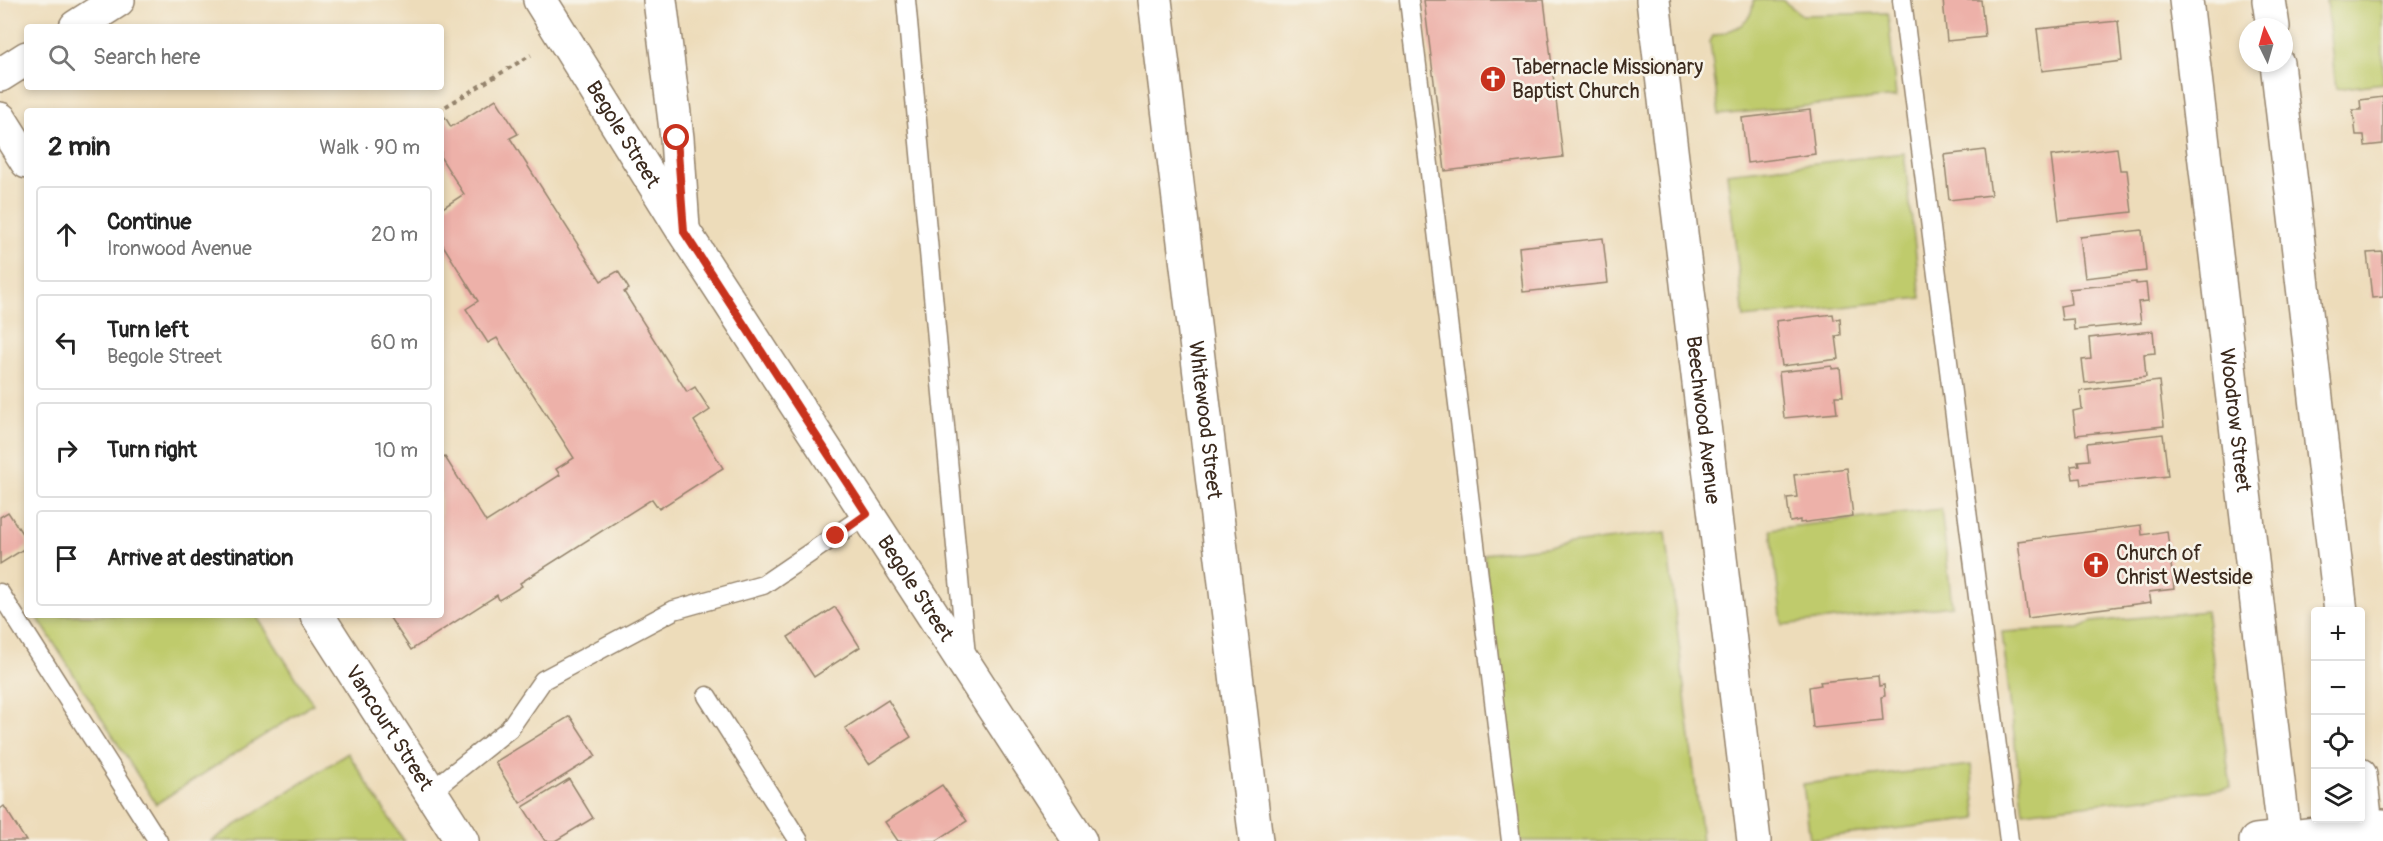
<!DOCTYPE html>
<html lang="en">
<head>
<meta charset="utf-8">
<style>
  :root { --surface:#fff; --page:#f2f2f2; --text:#222; --muted:#767676; --line:#e0e0e0 }
  body { margin:0; font-family:Pangolin,sans-serif; background:var(--page); color:var(--text) }
  .controls { position:absolute; right:18px; bottom:18px; display:grid; overflow:hidden; border-radius:6px; box-shadow:0 3px 9px #0003 }
  .controls button { width:54px; height:54px; display:grid; place-items:center; padding:0; border:0; border-bottom:2px solid var(--line); background:var(--surface); color:var(--text); font:30px sans-serif }
  .compass { position:absolute; left:2239px; top:18px; width:54px; height:54px; border-radius:50%; background:var(--surface); box-shadow:0 3px 9px #0003; rotate:355deg }
  .stop { position:absolute; width:18px; height:18px; margin:-14px; border:4px solid #c8321e; border-radius:50%; background:#fff }
  .stop.end { background:#c8321e; border-color:#fff; box-shadow:0 2px 6px #0008 }
  .list { margin:0; padding:0; list-style:none }
  h2 { display:flex; justify-content:space-between; align-items:center; height:78px; margin:0; padding:0 24px; font-size:26px }
  h2 small { font-size:20px; font-weight:400; color:var(--muted) }
  .list li { display:grid; grid-template-columns:39px 1fr auto; gap:18px; align-items:center; box-sizing:border-box; height:96px; margin:0 12px 12px; padding:0 12px; border:2px solid var(--line); border-radius:6px }
  .list b { display:block; font-size:22px; white-space:nowrap }
  .list p { margin:0; font-size:20px; white-space:nowrap; color:var(--muted) }
  .list em { font-size:20px; font-style:normal; color:var(--muted) }
  .icon { flex:none; width:33px; height:33px; fill:none; stroke:currentColor; stroke-width:2; stroke-linecap:round; stroke-linejoin:round }
  .map { position:relative; flex:none; width:2383px; height:841px; overflow:hidden }
  .search { position:absolute; background:var(--surface); box-shadow:0 3px 9px #0003; left:24px; top:24px; width:420px; height:66px; display:flex; align-items:center; gap:15px; box-sizing:border-box; padding:0 21px; border-radius:6px; color:var(--muted); font-size:22px }
  .panel { position:absolute; background:var(--surface); box-shadow:0 3px 9px #0003; left:24px; top:108px; width:420px; height:510px; border-radius:6px }
  .map>svg:first-child { display:block }
  .green { fill:#bfcb6c; stroke:#7d7a45; stroke-width:1.5 }
  .building { fill:#edb1a9 }
  .lines { fill:none; stroke-linecap:round; stroke-linejoin:round }
  .service-casing { stroke:#94836c; stroke-width:21 }
  .minor-casing { stroke:#94836c; stroke-width:36 }
  .path { stroke:#94836c; stroke-width:4; stroke-dasharray:4.5 4.5; stroke-linecap:butt }
  .service { stroke:#fff; stroke-width:18 }
  .minor { stroke:#fff; stroke-width:33 }
  .route { stroke:#c8321e; stroke-width:8 }
  .labels { text-anchor:middle; dominant-baseline:central; stroke-width:5; stroke-linejoin:round; paint-order:stroke }
  .poi-label { font-size:21px; fill:#3b2a1e; stroke:#f7f3e8; text-anchor:start }
  .street-label { font-size:21px; fill:#3b2a1e; stroke:#f7f3e8 }
</style>
</head>
<body>
<div class="map">
<svg width="2383" height="841" viewBox="0 0 2383 841">
  <rect width="100%" height="100%" fill="#f7f3e8"/>
  <filter id="ink" filterUnits="userSpaceOnUse"><feTurbulence type="fractalNoise" baseFrequency=".0167" numOctaves="2"/><feDisplacementMap in="SourceGraphic" scale="12" xChannelSelector="R" yChannelSelector="G"/><feConvolveMatrix kernelMatrix="1 2 1 2 8 2 1 2 1" color-interpolation-filters="sRGB"/></filter>
  <filter id="wash" filterUnits="userSpaceOnUse"><feTurbulence type="fractalNoise" baseFrequency=".008" numOctaves="4" result="noise"/><feDisplacementMap in="SourceGraphic" scale="24" xChannelSelector="R" yChannelSelector="G"/><feGaussianBlur stdDeviation="1.35" result="paint"/><feColorMatrix in="noise" values="0 0 0 0 0 0 0 0 0 0 0 0 0 0 0 0 0 1.4 0 .05"/><feComposite in="paint" operator="in"/></filter>
  <g filter="url(#wash)">
    <rect width="100%" height="100%" fill="#eddcba"/>
    <g class="green">
      <path d="M1753,0h29l20,15 86,-2 8,84 -177,18 -9,-73 3,-6c20,-6 41,-11 40,-36z"/>
      <polygon points="2326,0 2383,0 2383,83 2336,89"/>
      <polygon points="1904,153 1921,298 1744,318 1727,173"/>
      <polygon points="1941,509 1952,606 1782,625 1771,529"/>
      <polygon points="1666,533 1702,841 1518,841 1484,554"/>
      <polygon points="2206,611 2231,788 2023,812 2002,632 2079,628 2092,622"/>
      <polygon points="36,615 256,615 313,704 156,804"/>
      <polygon points="348,753 404,841 211,841"/>
      <polygon points="1971,765 1977,819 1810,839 1803,784"/>
    </g>
    <g id="blocks">
      <g class="building">
        <polygon points="1424,0 1544,0 1563,157 1445,171"/>
        <polygon points="1943,0 1981,0 1985,37 1947,41"/>
        <polygon points="2118,21 2122,61 2042,71 2037,29"/>
        <polygon points="2383,97 2383,144 2365,146 2364,135 2356,135 2353,110 2361,110 2360,100"/>
        <polygon points="496,99 518,134 510,138 601,281 618,271 629,289 624,292 687,392 695,387 710,410 694,421 723,468 659,509 652,499 520,583 522,586 499,600 497,595 411,650 388,615 441,615 441,459 445,457 486,522 560,475 556,469 574,458 497,338 488,343 466,309 478,301 441,242 441,209 464,194 441,158 441,120 445,117 451,127"/>
        <polygon points="1810,110 1815,154 1747,163 1742,118"/>
        <polygon points="2117,148 2120,170 2127,170 2132,212 2059,220 2051,156"/>
        <polygon points="1985,150 1991,195 1949,200 1944,155"/>
        <polygon points="2142,230 2146,271 2085,278 2080,237"/>
        <polygon points="1603,238 1608,283 1523,292 1519,247"/>
        <polygon points="2383,252 2383,297 2372,298 2367,253"/>
        <polygon points="2136,282 2136,284 2146,283 2148,301 2138,302 2141,323 2074,330 2073,319 2062,320 2060,306 2071,304 2069,289"/>
        <polygon points="1833,314 1834,320 1840,318 1841,335 1836,336 1839,359 1782,366 1776,321"/>
        <polygon points="2153,331 2155,353 2144,354 2146,377 2085,383 2082,360 2091,359 2089,338"/>
        <polygon points="1832,366 1832,369 1840,368 1843,396 1835,396 1837,413 1784,418 1779,372"/>
        <polygon points="2159,381 2164,426 2076,435 2073,411 2082,409 2080,391"/>
        <polygon points="2163,434 2168,476 2092,484 2081,485 2080,478 2073,479 2071,466 2079,465 2078,461 2089,460 2087,443"/>
        <polygon points="1847,468 1853,516 1800,523 1800,520 1790,522 1787,498 1797,497 1794,475"/>
        <polygon points="8,512 27,541 27,547 0,564 0,517"/>
        <polygon points="2141,525 2142,535 2167,531 2174,589 2149,592 2151,602 2028,618 2018,541"/>
        <polygon points="835,607 860,647 814,677 788,637"/>
        <polygon points="1878,676 1879,686 1884,685 1885,696 1881,697 1883,721 1813,728 1809,687 1821,685 1820,682"/>
        <polygon points="888,700 911,737 869,764 845,728"/>
        <polygon points="570,716 596,756 520,803 495,762"/>
        <polygon points="569,779 593,818 555,841 545,841 523,807"/>
        <polygon points="942,785 967,821 936,841 898,841 885,822"/>
        <polygon points="4,806 26,841 0,841 0,809"/>
      </g>
    </g>
  </g>
  <g filter="url(#ink)">
    <use href="#blocks" fill-opacity="0" stroke="#94836c" stroke-width="1.5"/>
    <g class="lines">
      <defs>
        <g id="service">
          <polyline points="906,0 966,656"/>
          <polyline points="1409,0 1511,841"/>
          <polyline points="1902,0 2009,841"/>
          <polyline points="0,593 158,841"/>
          <polyline points="707,696 799,841"/>
          <polyline points="430,792 509,729 543,680 674,610 763,585 867,514"/>
        </g>
        <g id="minor">
          <path id="s1" d="M540,0l144,232 396,609"/>
          <polyline points="660,0 677,138 683,228"/>
          <path id="s2" d="M1155,0l101,841"/>
          <path id="s3" d="M1653,0l101,841"/>
          <path id="s4" d="M2186,0l99,841"/>
          <polyline points="2269,0 2273,27"/>
          <polyline points="76,27 118,0"/>
          <polyline points="2277,63 2341,612"/>
          <polyline points="0,75 27,58"/>
          <polyline points="0,119 27,162"/>
          <path id="s5" d="M317,615l145,226"/>
          <polyline points="2360,775 2368,841"/>
          <polyline points="2256,841 2383,826"/>
        </g>
      </defs>
      <use href="#service" class="service-casing"/>
      <use href="#minor" class="minor-casing"/>
      <polyline class="path" points="438,111 531,55"/>
      <use href="#service" class="service"/>
      <use href="#minor" class="minor"/>
    </g>
  </g>
  <g class="lines" filter="url(#ink)">
    <polyline class="route" points="677,138 684,232 867,514 836,536"/>
  </g>
  <defs>
    <symbol id="church-disc" viewBox="-11 -11 22 22"><circle r="9.5" fill="#c8321e" stroke="#f7f3e8"/><path d="M-1.2-6h2.4v3.5h3.3v2.4h-3.3V6h-2.4V-.1h-3.3v-2.4h3.3Z" fill="#fff"/></symbol>
  </defs>
  <g fill-rule="evenodd">
    <use href="#church-disc" x="1478" y="64" width="30" height="30"/>
    <use href="#church-disc" x="2081" y="550" width="30" height="30"/>
  </g>
  <g class="labels">
    <g class="poi-label">
      <text x="1512" y="67">Tabernacle Missionary<tspan x="1512" dy="24">Baptist Church</tspan></text>
      <text x="2116" y="553">Church of<tspan x="2116" dy="24">Christ Westside</tspan></text>
    </g>
    <g class="street-label">
      <text stroke="none"><textPath href="#s1" startOffset="158">Begole Street</textPath></text>
      <text stroke="none"><textPath href="#s2" startOffset="423">Whitewood Street</textPath></text>
      <text stroke="none"><textPath href="#s3" startOffset="423">Beechwood Avenue</textPath></text>
      <text stroke="none"><textPath href="#s4" startOffset="423">Woodrow Street</textPath></text>
      <text stroke="none"><textPath href="#s1" startOffset="698">Begole Street</textPath></text>
      <text stroke="none"><textPath href="#s5" startOffset="134">Vancourt Street</textPath></text>
    </g>
  </g>
</svg>
<div class="controls">
<button>+</button>
<button>−</button>
<button><svg class="icon" aria-label="locate" viewBox="0 0 24 24"><circle cx="12" cy="12" r="6"/><path d="M12 2v4M12 18v4M2 12h4M18 12h4"/></svg></button>
<button><svg class="icon" aria-label="layers" viewBox="0 0 24 24"><path d="M12 4l9 5-9 5-9-5zM3 14l9 5 9-5"/></svg></button>
</div>
<svg class="compass" viewBox="-18 -18 36 36"><path d="M0-13l5 13h-10z" fill="#e53935"/><path d="M0 13l5-13h-10z" fill="#767676"/></svg>
<div class="stop" style="left:677px;top:138px"></div>
<div class="stop end" style="left:836px;top:536px"></div>
<div class="search"><svg class="icon" aria-label="search" viewBox="0 0 24 24"><circle cx="10" cy="10" r="6"/><path d="M15 15l6 6"/></svg>Search here</div>
<section class="panel">
<h2>2 min<small>Walk · 90 m</small></h2>
<ul class="list">
<li><svg class="icon" aria-label="ahead" viewBox="0 0 24 24"><path d="M12 20V5M6 11l6-6 6 6"/></svg><div><b>Continue</b><p>Ironwood Avenue</p></div><em>20 m</em></li>
<li><svg class="icon" aria-label="left" viewBox="0 0 24 24"><path d="M17 20v-9H6M10 6l-5 5 5 5"/></svg><div><b>Turn left</b><p>Begole Street</p></div><em>60 m</em></li>
<li><svg class="icon" aria-label="right" viewBox="0 0 24 24"><path d="M7 20v-9h11M14 6l5 5-5 5"/></svg><div><b>Turn right</b></div><em>10 m</em></li>
<li><svg class="icon" aria-label="arrive" viewBox="0 0 24 24"><path d="M6 21V4h12l-3 4 3 4H6"/></svg><div><b>Arrive at destination</b></div></li>
</ul>
</section>
</div>
</body>
</html>
